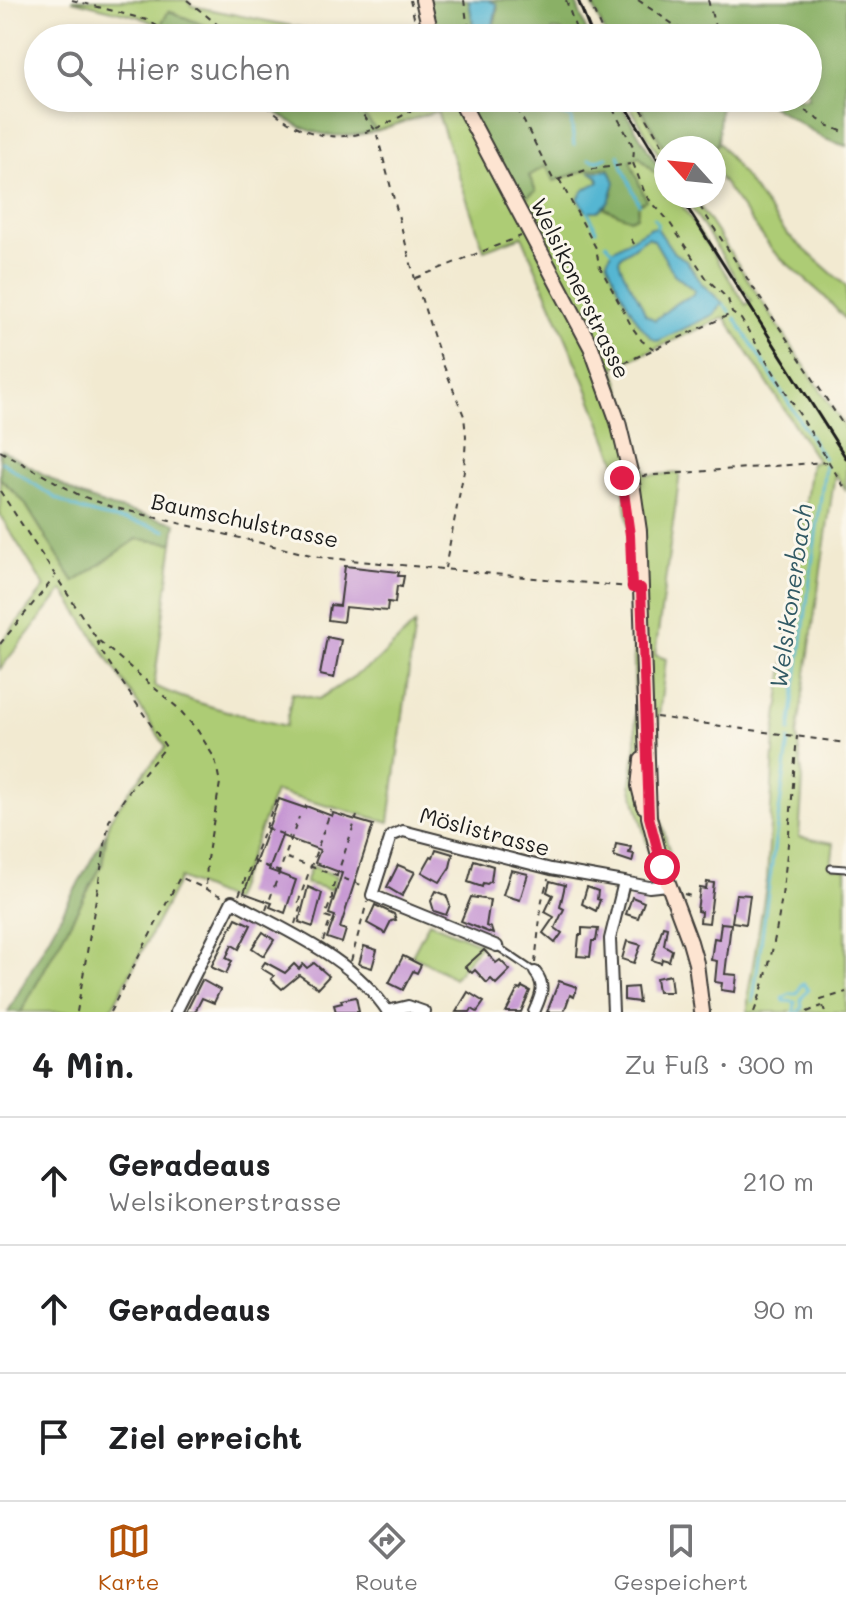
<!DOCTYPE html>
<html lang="de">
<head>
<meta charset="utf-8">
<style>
  :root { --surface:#fff; --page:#f6f6f6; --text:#202124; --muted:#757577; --line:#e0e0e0; --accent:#b45309 }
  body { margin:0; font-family:Mali,sans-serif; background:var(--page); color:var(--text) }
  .compass { position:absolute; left:654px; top:136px; width:72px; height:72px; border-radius:50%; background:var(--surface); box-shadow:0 4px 12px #0003; rotate:297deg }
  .stop { position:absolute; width:24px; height:24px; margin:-18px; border:6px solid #e11d48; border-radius:50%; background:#fff }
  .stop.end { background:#e11d48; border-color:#fff; box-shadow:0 2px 8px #0008 }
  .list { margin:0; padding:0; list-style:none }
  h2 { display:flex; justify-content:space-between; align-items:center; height:104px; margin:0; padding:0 32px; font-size:34px }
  h2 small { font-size:26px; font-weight:400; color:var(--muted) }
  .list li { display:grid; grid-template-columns:52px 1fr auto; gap:24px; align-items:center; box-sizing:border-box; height:128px; padding:0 32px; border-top:2px solid var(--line) }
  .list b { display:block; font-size:30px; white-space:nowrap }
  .list p { margin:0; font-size:26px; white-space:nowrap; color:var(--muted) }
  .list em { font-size:26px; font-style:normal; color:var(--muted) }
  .icon { flex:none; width:44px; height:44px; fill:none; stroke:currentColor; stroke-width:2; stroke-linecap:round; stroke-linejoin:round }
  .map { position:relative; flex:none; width:846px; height:1012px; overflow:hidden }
  .search { position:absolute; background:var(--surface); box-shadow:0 4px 12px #0003; left:24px; right:24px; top:24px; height:88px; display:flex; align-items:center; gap:20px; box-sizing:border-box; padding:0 28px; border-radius:44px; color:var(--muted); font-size:30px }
  .sheet { height:488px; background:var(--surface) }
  nav { display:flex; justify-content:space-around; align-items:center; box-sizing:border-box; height:112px; border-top:2px solid var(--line); background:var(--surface); font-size:22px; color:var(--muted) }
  nav a { display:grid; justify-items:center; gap:4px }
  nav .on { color:var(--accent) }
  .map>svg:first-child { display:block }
  .green { fill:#adcc74; stroke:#647448; stroke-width:2 }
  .forest { fill:#8ab066; stroke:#536641; stroke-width:2 }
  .water { fill:#54b6d2; stroke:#386977; stroke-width:2; fill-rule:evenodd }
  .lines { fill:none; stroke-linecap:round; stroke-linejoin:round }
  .stream { stroke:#54b6d2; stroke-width:3 }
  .building { fill:#c290d1 }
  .service-casing { stroke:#3c3b37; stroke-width:9 }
  .minor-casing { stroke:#3c3b37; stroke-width:14 }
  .secondary-casing { stroke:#3c3b37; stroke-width:18 }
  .path { stroke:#3c3b37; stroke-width:2; stroke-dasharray:6 6; stroke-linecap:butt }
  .service { stroke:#fff; stroke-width:5 }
  .minor { stroke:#fff; stroke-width:10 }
  .secondary { stroke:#fde4d1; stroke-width:14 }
  .rail { stroke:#1c1c1c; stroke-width:3 }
  .route { stroke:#e11d48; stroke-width:10 }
  .labels { text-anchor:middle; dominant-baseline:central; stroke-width:6; stroke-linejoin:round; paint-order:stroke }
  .street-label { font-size:22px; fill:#1c1c1c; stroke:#fbf7ec }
  .water-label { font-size:24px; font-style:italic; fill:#325a65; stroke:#fbf7ec }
</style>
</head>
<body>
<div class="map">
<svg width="846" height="1012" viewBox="0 0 846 1012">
  <rect width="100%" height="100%" fill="#fbf7ec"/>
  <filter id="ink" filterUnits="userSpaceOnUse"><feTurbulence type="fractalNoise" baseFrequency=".0125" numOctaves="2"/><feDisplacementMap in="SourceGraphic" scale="16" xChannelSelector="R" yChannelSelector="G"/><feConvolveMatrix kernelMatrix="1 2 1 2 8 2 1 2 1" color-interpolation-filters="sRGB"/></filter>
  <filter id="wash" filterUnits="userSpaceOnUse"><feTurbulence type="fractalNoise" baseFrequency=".006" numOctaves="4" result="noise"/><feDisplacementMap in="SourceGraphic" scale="32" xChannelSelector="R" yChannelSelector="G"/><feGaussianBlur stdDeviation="1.8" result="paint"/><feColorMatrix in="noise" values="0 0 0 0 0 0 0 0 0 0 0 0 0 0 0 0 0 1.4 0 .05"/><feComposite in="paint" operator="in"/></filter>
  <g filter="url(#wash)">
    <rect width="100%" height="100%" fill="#f2ead1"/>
    <g class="green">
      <polygon points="72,0 187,0 192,6 351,38 234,38 169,11 160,26 140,17"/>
      <polygon points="332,98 617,98 666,180 666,196 676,196 746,305 751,301 684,196 693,196 846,429 846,490 835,473 797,736 803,780 799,837 834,843 831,867 846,869 846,1012 748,1012 748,995 767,880 775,733 811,463 818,462 725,317 614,367 646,475 680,473 655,655 666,659 659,717 658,809 674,868 654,869 631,785 636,742 632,588 630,535 622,478 584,380 522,236 484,250 437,111 376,131 363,115"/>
      <polygon points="625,98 635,98 666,151 666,167"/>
      <polygon points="718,142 787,234 846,286 846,320 824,296 774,252 714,170 714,148"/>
      <path d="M0,478l24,24 50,80 63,-43 36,4 -19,143c43,19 87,29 132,40l6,-33 27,6 57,-37 39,-38 -26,198 -114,-30 -43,109 -52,-23 -70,134h-89l81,-147 7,-44 23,-34 34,-40 -103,-157 -63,79v-25l45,-57 -45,-72z"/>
      <polygon points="311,866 337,876 332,890 305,883"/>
      <polygon points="429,922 481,944 454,978 412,955"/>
    </g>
    <g class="forest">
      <path d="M428,0h41l4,24 9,12 10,-1c-1,-10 8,-20 5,-31l-9,-4h87l14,38h-24l-3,-7 -9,-1 -7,8h-108z"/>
      <polygon points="590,0 846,0 846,146 825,139 759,98 808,98 808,38 607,38"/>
      <polygon points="169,11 233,37 234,38 177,38 160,26"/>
      <path d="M256,98c41,0 97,-9 120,33 -53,14 -79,-3 -120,-33z"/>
      <path d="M459,98h158l43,72 -6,3 -15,-17 -9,5 16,39 -7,4 -2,12 -7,3 -26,-11c11,-15 13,-25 4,-41l-22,3 -32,11 -8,-15 -17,10 7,15 -21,13z"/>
      <polygon points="635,98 721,98 718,142 714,148 666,148 666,151"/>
      <polygon points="2,450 79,495 112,507 176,523 173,543 137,539 74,582 24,502 0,478 0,451"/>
      <polygon points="106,833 102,865 21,1012 8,1012"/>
    </g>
    <g class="water">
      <polygon points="469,0 488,0 497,4 491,36 483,37 473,24"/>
      <polygon points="610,170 615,182 609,202 598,211 586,211 578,198 585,189 599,182 598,177 591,172"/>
      <path d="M651,227l6,1 17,25 12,7 16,24 21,19 -10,12 -55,26c-17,-4 -45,-64 -51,-81l7,-11zM648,237l6,3 20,34 21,17 -4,5 -15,7 -21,17 -10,-6c-5,-20 -22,-34 -26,-54l3,-5z"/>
    </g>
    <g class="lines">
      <g class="stream">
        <polyline points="538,98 547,100 554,106 555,113 569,117"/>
        <polyline points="562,98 563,110 571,118 574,145"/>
        <polyline points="619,155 622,164"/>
        <polyline points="589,159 596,161 607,157"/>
        <polyline points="622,166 639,204"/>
        <polyline points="588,211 596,230"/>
        <polyline points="654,218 657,222 657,228"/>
        <polyline points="606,243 613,251"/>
        <polyline points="723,304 730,312"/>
        <polyline points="735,318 824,459"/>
        <path d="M2,462c30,20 57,43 92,52 23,7 50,7 72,17"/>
        <polyline points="790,731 825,466"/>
        <polyline points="753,1001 789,740"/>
        <polyline points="794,1012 795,1002 784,1001 783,998 790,994 797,994 801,985 804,984 808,990 801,999 802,1008 798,1012"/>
      </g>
    </g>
    <g id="blocks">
      <g class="building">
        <polygon points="345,566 399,572 398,576 404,576 402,587 397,586 395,603 388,602 387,611 345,607 343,622 328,620 330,605 340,606"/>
        <polygon points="327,637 341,640 334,678 320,675"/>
        <polygon points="279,799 305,808 306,806 332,816 333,813 373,825 340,928 346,930 342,943 327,938 335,916 329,914 342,873 315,863 320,850 282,836 269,870 296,880 285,913 270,907 272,903 244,893"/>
        <polygon points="616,844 631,847 629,853 634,854 632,862 614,856"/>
        <polygon points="436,849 453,854 450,867 440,882 422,872 431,856 433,857"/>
        <polygon points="474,860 493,866 491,881 487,884 483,883 482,887 468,882"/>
        <polygon points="398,865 415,872 402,896 387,887"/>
        <polygon points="511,870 528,874 520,900 503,895"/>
        <polygon points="550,881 565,885 560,907 564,909 555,928 562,933 555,943 543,933 554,917 545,912 553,895 547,892"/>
        <polygon points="707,882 714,883 709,923 700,922 701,912 697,911 700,888 706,889"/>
        <polygon points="308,887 322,893 313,927 299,922"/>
        <polygon points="587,887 598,891 597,899 600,900 596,911 582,904"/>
        <polygon points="436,891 446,895 450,905 446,915 434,911 431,901"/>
        <polygon points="736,894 750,895 746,924 732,922"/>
        <polygon points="471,897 490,900 486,926 491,928 493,934 461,921"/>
        <polygon points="632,897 644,902 638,918 626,914"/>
        <polygon points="375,905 394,914 396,920 391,921 385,933 367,923"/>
        <polygon points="236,918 251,925 239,949 232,945 226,958 232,961 226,974 211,967"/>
        <polygon points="721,923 731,924 725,974 737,975 735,992 721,990 722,983 715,982 717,961 711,960 714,938 719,939"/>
        <polygon points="663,926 667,927 664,945 672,950 669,961 662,959 661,963 652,960"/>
        <polygon points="582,928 598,929 596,941 592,941 590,957 577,956 579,935 582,935"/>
        <polygon points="263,932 274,940 264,956 252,948"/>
        <polygon points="627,941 641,945 634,963 622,959"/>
        <polygon points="364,946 377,950 372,968 359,964"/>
        <polygon points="484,950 496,963 500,960 510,970 496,984 491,979 487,983 475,970 472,973 465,967"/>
        <polygon points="403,956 421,965 417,973 413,971 403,990 389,983"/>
        <polygon points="265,962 285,973 294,964 299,969 303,964 307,968 314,963 329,976 318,988 299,975 282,989 271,979 274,976 261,968"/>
        <polygon points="670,975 672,992 658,992 656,978"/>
        <polygon points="202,980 220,990 214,1003 202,998 195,1012 186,1012"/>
        <polygon points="559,981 577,987 574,997 570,995 564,1012 547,1012"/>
        <polygon points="522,987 530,991 521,1012 506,1012 518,989 520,990"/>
        <polygon points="637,987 639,1002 624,1000 624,988"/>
        <polygon points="468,992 484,1002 477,1012 472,1009 470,1012 456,1012"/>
        <polygon points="356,997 359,1012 336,1012 334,1005 342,1003 341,1000"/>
      </g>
    </g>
  </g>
  <g filter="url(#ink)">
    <use href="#blocks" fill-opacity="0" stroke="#3c3b37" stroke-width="2"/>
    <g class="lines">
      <defs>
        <g id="service">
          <polyline points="831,868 846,869"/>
          <polyline points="498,947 535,972"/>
        </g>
        <g id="minor">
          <polyline points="497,946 372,895 391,836 403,831 551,869 624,882"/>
          <polyline points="387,1011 408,1006 425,1012"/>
          <path d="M176,1012l56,-111c55,31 120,56 156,111"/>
          <path d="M534,1012c6,-14 13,-26 1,-40"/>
          <polyline points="613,1012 610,939 624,882 649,887 668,885"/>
        </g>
        <g id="secondary">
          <polyline points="423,0 432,38"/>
          <polyline points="459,98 591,347 618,422 631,476 639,531 649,817 662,867 690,942 696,963 702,1012"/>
          <polyline points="642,760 639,786 644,806"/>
        </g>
      </defs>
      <use href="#service" class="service-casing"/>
      <use href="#minor" class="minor-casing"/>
      <use href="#secondary" class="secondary-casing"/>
      <g class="path">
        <polyline points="72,0 147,20 177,38"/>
        <polyline points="187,0 234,38"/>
        <polyline points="410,0 416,26"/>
        <polyline points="464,0 467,22 478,38"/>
        <polyline points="566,0 579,38"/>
        <polyline points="589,0 605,38"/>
        <polyline points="638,0 693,38"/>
        <polyline points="708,0 718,38"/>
        <path d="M256,98c14,10 27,22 42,29 51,25 93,-5 135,-29"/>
        <polyline points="332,98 363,115 376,131 415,279 441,359 464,416 466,436 464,471 445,568"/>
        <polyline points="512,98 554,181 586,170 631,164"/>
        <polyline points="607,98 634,148 633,163 646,196 668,220 707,279 728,299 732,313 741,319 846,490"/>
        <polyline points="635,98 666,151"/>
        <polyline points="785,98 827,125 846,133"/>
        <polyline points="559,179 596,248 599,265 632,327 642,341 654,349"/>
        <polyline points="693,196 846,429"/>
        <polyline points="631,239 636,247"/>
        <polyline points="416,278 521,236"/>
        <polyline points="613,368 731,314"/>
        <polyline points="0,451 79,495 112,507 319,557 628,587"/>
        <polyline points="642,476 827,462"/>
        <polyline points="0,491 97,639 178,708 198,731 215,759 220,783 207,859 206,889"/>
        <polyline points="0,644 54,578"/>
        <polyline points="656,717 846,743"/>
        <polyline points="266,828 290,837"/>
        <polyline points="287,858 364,886"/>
        <polyline points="253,861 280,872"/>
        <polyline points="684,894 694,897"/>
        <polyline points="239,895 278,795"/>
        <polyline points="266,910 299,817"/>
        <polyline points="295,924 301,905 298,903 331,810"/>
        <polyline points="323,941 331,918 325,916 332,898 332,890 357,816"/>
        <polyline points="351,961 367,902"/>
        <polyline points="535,963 542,900 548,879"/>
        <polyline points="77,1012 109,821 132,787 166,747 101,651 97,640"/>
        <polyline points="110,1012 180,877 223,897"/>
        <path d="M754,1012c32,-83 35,-187 43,-276"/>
        <polyline points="807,1012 822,1006"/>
        <polyline points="825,1012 821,1000 846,992"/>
      </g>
      <use href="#service" class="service"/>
      <use href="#minor" class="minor"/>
      <use href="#secondary" class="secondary"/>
      <g class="rail">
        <polyline points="578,0 593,38"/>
        <polyline points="621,98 666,173"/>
        <polyline points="680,196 846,458"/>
      </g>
    </g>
  </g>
  <g class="lines" filter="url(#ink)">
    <polyline class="route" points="622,478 630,535 632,588 641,588 649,817 662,867"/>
  </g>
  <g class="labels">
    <g class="street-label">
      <text transform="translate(581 288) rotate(64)">Welsikonerstrasse</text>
      <text transform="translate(245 520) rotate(12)">Baumschulstrasse</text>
      <text transform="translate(485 831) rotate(15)">Möslistrasse</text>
    </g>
    <g class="water-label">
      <text transform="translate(790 596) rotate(-82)">Welsikonerbach</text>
    </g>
  </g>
</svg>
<svg class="compass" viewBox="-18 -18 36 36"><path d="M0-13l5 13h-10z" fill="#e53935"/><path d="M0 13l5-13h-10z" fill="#757577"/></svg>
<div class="stop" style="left:662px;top:867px"></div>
<div class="stop end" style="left:622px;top:478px"></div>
<div class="search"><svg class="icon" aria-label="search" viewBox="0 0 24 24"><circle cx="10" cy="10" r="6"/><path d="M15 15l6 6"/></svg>Hier suchen</div>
</div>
<section class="sheet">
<h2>4 Min.<small>Zu Fuß · 300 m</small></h2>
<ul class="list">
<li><svg class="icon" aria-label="ahead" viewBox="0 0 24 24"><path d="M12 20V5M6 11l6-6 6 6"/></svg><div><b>Geradeaus</b><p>Welsikonerstrasse</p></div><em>210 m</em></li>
<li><svg class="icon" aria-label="ahead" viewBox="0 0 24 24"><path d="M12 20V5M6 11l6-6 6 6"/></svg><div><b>Geradeaus</b></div><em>90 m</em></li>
<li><svg class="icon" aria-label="arrive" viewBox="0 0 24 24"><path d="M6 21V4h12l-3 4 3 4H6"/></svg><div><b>Ziel erreicht</b></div></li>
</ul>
</section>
<nav>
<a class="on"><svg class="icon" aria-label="map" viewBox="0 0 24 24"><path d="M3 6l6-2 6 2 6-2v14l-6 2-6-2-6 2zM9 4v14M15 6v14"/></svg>Karte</a>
<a><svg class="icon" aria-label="directions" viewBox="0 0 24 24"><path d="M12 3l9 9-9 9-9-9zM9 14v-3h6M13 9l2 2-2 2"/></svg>Route</a>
<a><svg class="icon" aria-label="saved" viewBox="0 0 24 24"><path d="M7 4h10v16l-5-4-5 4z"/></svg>Gespeichert</a>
</nav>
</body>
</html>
